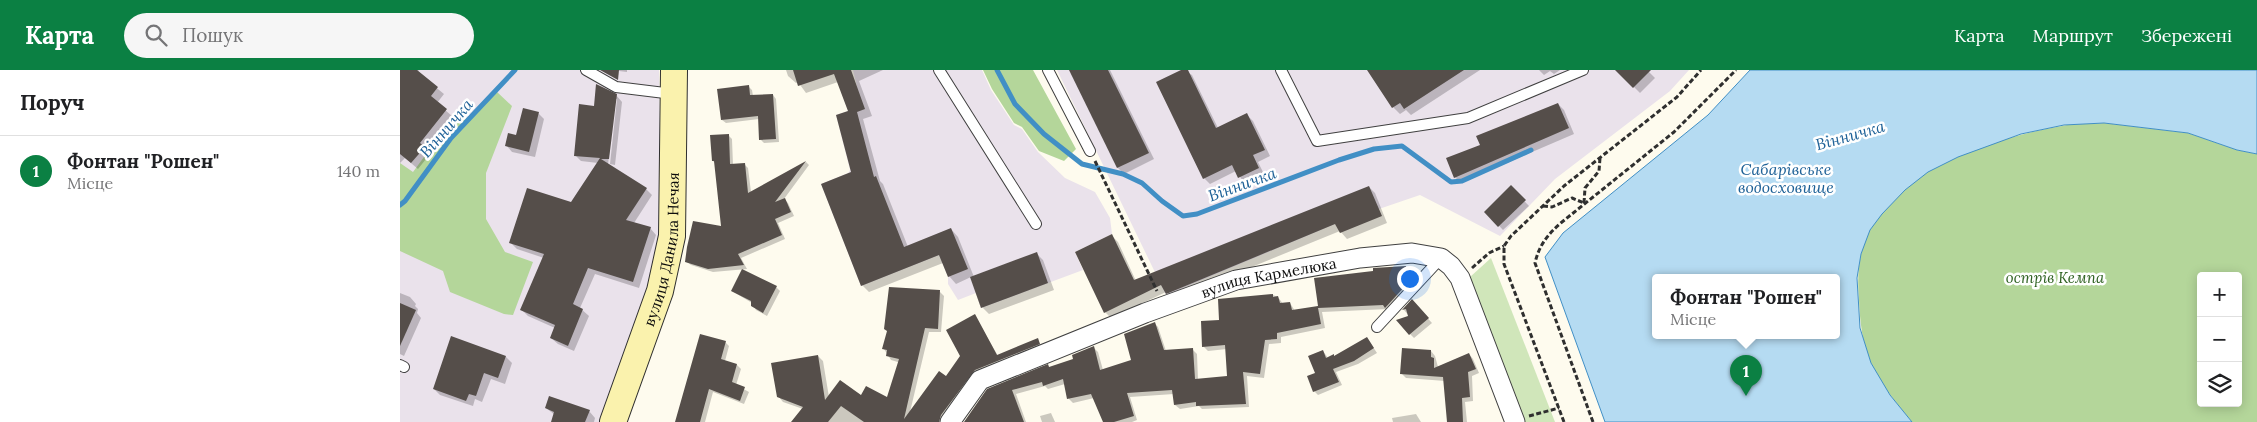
<!DOCTYPE html>
<html lang="uk">
<head>
<meta charset="utf-8">
<style>
  :root { --surface:#fff; --page:#f6f6f6; --text:#202124; --muted:#757577; --line:#e0e0e0; --accent:#0b8043 }
  body { margin:0; font-family:Lora,serif; background:var(--page); color:var(--text) }
  .controls { position:absolute; right:15px; bottom:15px; display:grid; overflow:hidden; border-radius:5px; box-shadow:0 2px 12px #0003 }
  .controls button { width:45px; height:45px; display:grid; place-items:center; padding:0; border:0; border-bottom:1px solid var(--line); background:var(--surface); color:var(--text); font:25px sans-serif }
  .you { position:absolute; left:1009px; top:208px; width:18px; height:18px; margin:-12px; border:4px solid #fff; border-radius:50%; background:#1a73e8; box-shadow:0 0 0 8px #1a73e833 }
  .badge { display:grid; place-items:center; width:32px; height:32px; border-radius:50%; background:var(--accent); color:#fff; font-size:16px; font-weight:700 }
  .pin { position:absolute; translate:-50% -41px; filter:drop-shadow(0 1px 2px #0008) }
  .pin::after { content:''; position:absolute; top:26px; width:18px; height:15px; background:inherit; clip-path:polygon(0 0,100% 0,50% 100%) }
  .popup { position:absolute; left:1252px; top:204px; width:188px; height:65px; box-sizing:border-box; display:grid; place-content:center; border-radius:5px; background:var(--surface); filter:drop-shadow(0 1px 4px #0005); font-size:16px; white-space:nowrap; color:var(--muted) }
  .popup b { font-size:19px; color:var(--text) }
  .popup::after { content:''; position:absolute; left:50%; top:100%; margin-left:-10px; border:10px solid transparent; border-top-color:var(--surface) }
  .list { margin:0; padding:0; list-style:none }
  h2 { display:flex; justify-content:space-between; align-items:center; height:65px; margin:0; padding:0 20px; font-size:21px }
  h2 small { font-size:16px; font-weight:400; color:var(--muted) }
  .list li { display:grid; grid-template-columns:32px 1fr auto; gap:15px; align-items:center; box-sizing:border-box; height:70px; padding:0 20px; border-top:1px solid var(--line) }
  .list b { display:block; font-size:19px; white-space:nowrap }
  .list p { margin:0; font-size:16px; white-space:nowrap; color:var(--muted) }
  .list em { font-size:16px; font-style:normal; color:var(--muted) }
  .icon { flex:none; width:28px; height:28px; fill:none; stroke:currentColor; stroke-width:2; stroke-linecap:round; stroke-linejoin:round }
  .map { position:relative; flex:none; width:1857px; height:352px; overflow:hidden }
  header { display:flex; align-items:center; gap:30px; box-sizing:border-box; height:70px; padding:0 25px; background:var(--accent); color:#fff }
  header strong { font-size:24px }
  nav { display:flex; gap:28px; margin-inline-start:auto; font-size:18px }
  .search { width:350px; height:45px; background:var(--page); display:flex; align-items:center; gap:12px; box-sizing:border-box; padding:0 18px; border-radius:28px; color:var(--muted); font-size:19px }
  main { display:flex }
  aside { flex:1; background:var(--surface) }
  .map>svg:first-child { display:block }
  .industrial { fill:#eae2eb }
  .green { fill:#d0e6ba }
  .forest { fill:#b4d69a; fill-rule:evenodd }
  .water { fill:#b5dbf2; stroke:#418fc5; fill-rule:evenodd }
  .shadow { fill:#0003 }
  .lines { fill:none; stroke-linecap:round; stroke-linejoin:round }
  .stream { stroke:#418fc5; stroke-width:5 }
  .building { fill:#554e4a }
  .service-casing { stroke:#404040; stroke-width:12 }
  .minor-casing { stroke:#404040; stroke-width:21 }
  .secondary-casing { stroke:#2f2f2f; stroke-width:28 }
  .path { stroke:#2f2f2f; stroke-width:3; stroke-dasharray:5 2.5; stroke-linecap:butt }
  .service { stroke:#fff; stroke-width:10 }
  .minor { stroke:#fff; stroke-width:19 }
  .secondary { stroke:#faf2ad; stroke-width:26 }
  .labels { text-anchor:middle; dominant-baseline:central; stroke-width:5; stroke-linejoin:round; paint-order:stroke }
  .street-label { font-size:15px; fill:#0d0d0d; stroke:#fff }
  .park-label { font-size:15px; font-style:italic; fill:#2e6121; stroke:#fff }
  .water-label { font-size:16px; font-style:italic; fill:#1e6197; stroke:#fff }
</style>
</head>
<body>
<header>
<strong>Карта</strong>
<div class="search"><svg class="icon" aria-label="search" viewBox="0 0 24 24"><circle cx="10" cy="10" r="6"/><path d="M15 15l6 6"/></svg>Пошук</div>
<nav><a>Карта</a><a>Маршрут</a><a>Збережені</a></nav>
</header>
<main>
<aside>
<h2>Поруч<small></small></h2>
<ul class="list">
<li><span class="badge">1</span><div><b>Фонтан &quot;Рошен&quot;</b><p>Місце</p></div><em>140 m</em></li>
</ul>
</aside>
<div class="map">
<svg width="1857" height="352" viewBox="0 0 1857 352">
  <rect width="100%" height="100%" fill="#fefbee"/>
  <g class="industrial">
    <polygon points="0,0 259,0 261,146 255,198 199,352 0,352"/>
    <polygon points="453,0 582,0 591,20 614,55 622,59 638,82 665,108 695,122 710,148 712,164 675,182 683,200 581,238 576,223 558,230 548,214 548,207 539,185 461,216 421,114 448,103 450,100 436,45 448,41 441,22 457,17"/>
    <polygon points="657,0 1289,0 1270,21 1155,109 1100,166 1020,125 935,154 766,225"/>
  </g>
  <polygon class="green" points="1091,188 1155,352 1125,352 1070,207"/>
  <g class="forest">
    <polygon points="583,0 633,0 676,79 664,91 639,81 622,57 614,53 592,19"/>
    <polygon points="96,21 112,36 86,103 86,149 105,182 133,192 113,245 104,244 50,222 43,201 0,181 0,93 13,102 49,53 71,47"/>
    <path d="M1704,53l84,10 49,17 20,4v268h-345c-15,-18 -31,-37 -41,-59 -9,-20 -11,-42 -12,-63 -2,-24 -1,-48 11,-70 11,-19 40,-49 59,-59 40,-22 88,-38 133,-45 13,-3 28,-2 42,-3zM1801,206h37v127h-37z"/>
  </g>
  <path class="water" d="M1350,0h507v84l-20,-4 -49,-17 -84,-10 -40,2 -43,9 -63,23 -30,15 -23,18 -23,24 -12,16 -9,24 -4,24 3,50 11,35 19,32 22,27h-307l-60,-165 18,-24 145,-118zM1256,207h180v58h-180z"/>
  <g class="shadow">
    <polygon points="0,0 19,0 17,2 44,24 37,33 52,46 25,79 30,84 18,99 5,88 0,93"/>
    <polygon points="211,0 227,0 227,2"/>
    <polygon points="386,0 483,0 459,11 472,46 463,49 480,111 483,114 508,177 551,159 558,167 574,207 637,184 643,190 654,220 589,244 583,238 571,207 556,214 549,206 543,193 469,222 462,215 449,42 438,12 406,23 398,12 396,13 388,6"/>
    <polygon points="671,0 710,0 754,89 724,104 718,98"/>
    <polygon points="784,0 792,5 818,58 846,44 853,51 870,86 858,92 864,104 845,114 836,101 810,114 804,108"/>
    <polygon points="969,0 1080,0 1011,45 1006,40 1000,44 993,37"/>
    <polygon points="1139,0 1160,0 1154,4 1150,1 1144,5"/>
    <polygon points="1217,0 1247,0 1255,8 1240,23"/>
    <polygon points="349,17 352,20 353,26 373,25 376,29 379,72 364,73 361,70 359,49 326,53 322,50"/>
    <polygon points="216,25 222,32 215,95 210,94 217,29 215,29 208,95 246,119 252,125 234,153 250,158 256,165 239,218 195,204 180,238 189,246 174,281 158,274 151,268 155,258 128,246 122,240 144,188 117,179 111,173 172,134 198,93 181,91 175,85 195,37"/>
    <polygon points="1158,34 1164,40 1174,64 1060,113 1055,107 1081,76"/>
    <polygon points="138,43 144,49 135,87 112,82 106,75"/>
    <polygon points="328,65 332,69 333,95 344,94 348,98 351,122 406,92 409,95 384,129 388,133 394,146 378,153 385,169 341,188 347,199 313,202 291,195 287,192 323,157 315,93 313,91"/>
    <polygon points="969,117 975,123 987,153 947,169 940,161 773,229 766,222 711,248 705,242 712,166 718,172 736,211"/>
    <polygon points="1111,117 1129,136 1103,160 1086,142"/>
    <polygon points="1006,197 1010,201 1011,219 988,239 922,242 925,258 881,267 881,273 869,274 864,308 847,306 849,337 802,339 799,336 780,339 775,335 774,324 730,327 737,350 732,352 705,352 694,328 673,333 669,329 665,314 648,319 645,316 616,324 626,352 565,352 588,320 648,296 650,298 674,290 693,277 698,282 703,300 733,291 754,253 758,257 766,281 793,280 797,284 798,310 828,307 827,279 808,281 803,276 820,251 873,225 878,227 883,234 890,233 895,241 919,237"/>
    <polygon points="376,217 380,221 367,246 356,240 352,233 332,221"/>
    <polygon points="490,218 540,222 544,226 541,262 529,262 510,342 546,308 561,286 575,246 598,286 637,270 643,278 580,303 545,352 481,352 501,293 491,290 484,279 488,261"/>
    <polygon points="0,223 10,227 16,234 15,236 18,239 17,243 21,248 4,286 0,284"/>
    <polygon points="1012,231 1032,253 1014,268 1010,264 1009,246 1004,240"/>
    <polygon points="967,268 977,283 958,294 936,302 942,315 918,325 914,321 923,281 928,288 935,287"/>
    <polygon points="325,272 329,276 325,291 337,295 341,299 336,315 349,322 344,334 313,322 305,352 276,352"/>
    <polygon points="1031,281 1035,286 1038,297 1069,284 1073,289 1079,303 1072,306 1073,331 1065,332 1067,352 1049,352 1045,311 1006,308 1002,304"/>
    <polygon points="418,286 423,291 429,327 467,352 397,352 403,339 383,332 378,326"/>
    <polygon points="106,287 112,293 105,314 91,309 82,332 75,329 73,336 40,325 34,319"/>
    <polygon points="146,338 189,341 195,348 194,352 152,352 155,345"/>
    <polygon points="651,343 655,352 642,352 640,346"/>
    <polygon points="1016,344 1021,352 993,352 992,348"/>
  </g>
  <g class="lines">
    <g class="stream">
      <polyline points="597,0 615,34 644,64 682,94 723,104 742,113 762,131 783,146 797,144 939,90 974,79 1002,76 1051,112 1062,111 1131,80"/>
      <polyline points="0,135 5,131 51,68 115,0"/>
    </g>
  </g>
  <g class="building">
    <polygon points="0,0 17,0 38,17 31,26 47,39 20,73 25,77 11,93 0,84"/>
    <polygon points="200,0 219,0 218,10"/>
    <polygon points="393,0 451,0 465,39 457,42 474,107 476,106 504,177 551,158 568,199 548,207 539,185 461,216 421,114 451,102 436,45 448,41 434,4 398,16"/>
    <polygon points="669,0 708,0 749,83 717,98"/>
    <polygon points="781,0 788,0 816,58 847,43 865,80 853,85 859,98 838,108 832,95 803,109 756,12"/>
    <polygon points="967,0 1064,0 1004,39 1000,33 992,38"/>
    <polygon points="1215,0 1251,0 1233,18"/>
    <polygon points="196,14 217,24 209,89 201,89 247,118 226,150 251,157 233,212 188,198 173,234 183,239 168,276 150,268 155,255 120,240 144,184 109,173 127,118 171,132 200,88 174,86 179,34 194,36"/>
    <polygon points="349,15 350,25 373,24 376,69 359,70 358,46 321,50 317,19"/>
    <polygon points="1158,33 1169,58 1054,108 1046,88 1080,75 1076,66"/>
    <polygon points="123,38 139,42 129,82 105,76 108,63 116,65"/>
    <polygon points="329,64 330,94 345,93 348,123 406,91 375,132 385,128 391,142 375,149 382,165 338,184 344,195 308,199 285,192 287,177 293,151 321,156 314,91 312,91 310,65"/>
    <polygon points="1111,115 1126,130 1098,157 1084,142"/>
    <polygon points="969,116 982,146 940,163 935,154 766,224 761,215 704,243 675,182 712,164 734,210"/>
    <polygon points="637,182 648,213 581,238 570,207"/>
    <polygon points="1006,196 1007,214 985,238 983,235 918,238 921,254 877,263 877,269 865,270 860,304 843,302 846,334 796,336 796,332 774,335 772,320 727,323 734,346 714,352 703,352 691,324 667,329 663,309 643,316 642,312 612,320 624,352 564,352 587,319 648,294 649,297 673,289 672,285 694,276 700,300 731,290 724,264 755,252 764,280 793,278 795,309 827,306 825,275 802,277 801,251 819,250 818,229 873,224 873,227 878,226 880,233 890,232 892,240 918,236 914,208 973,201 973,198"/>
    <polygon points="342,199 377,216 363,243 351,236 351,231 331,221"/>
    <polygon points="489,217 540,220 538,259 525,258 504,349 539,301 546,306 560,286 546,260 575,244 597,285 638,268 640,274 575,300 541,345 539,352 464,352 441,336 428,352 391,352 403,337 377,327 371,293 418,285 425,330 440,310 461,325 466,316 487,327 499,289 486,286 487,280 482,279 487,261 484,259"/>
    <polygon points="1012,229 1029,248 1009,265 996,250 1008,246 1006,239 1002,240"/>
    <polygon points="0,233 16,240 0,276"/>
    <polygon points="300,264 326,271 321,289 337,294 332,312 345,317 340,331 309,319 300,352 275,352"/>
    <polygon points="51,266 106,286 98,308 84,303 76,326 69,324 66,331 33,319"/>
    <polygon points="967,267 974,278 954,291 933,299 939,312 913,322 907,306 915,303 908,286 923,280 926,288 934,284 934,286"/>
    <polygon points="1002,278 1031,280 1031,287 1034,288 1034,298 1069,283 1076,299 1068,302 1070,327 1062,328 1063,352 1047,352 1043,307 1000,304"/>
    <polygon points="149,326 190,340 185,352 151,352 154,342 145,338"/>
  </g>
  <g class="lines">
    <defs>
      <g id="service">
        <polyline points="186,0 216,17 273,24"/>
        <polyline points="539,0 636,154"/>
        <polyline points="648,0 690,81"/>
        <polyline points="881,0 917,71 1068,48 1183,0"/>
        <polyline points="977,257 1041,188"/>
        <polyline points="0,295 4,297"/>
      </g>
      <g id="minor">
        <path id="s1" d="M550,352l30,-42 165,-67 91,-33 124,-22 52,-5 29,5 10,8 9,12 55,144"/>
      </g>
      <g id="secondary">
        <path id="s2" d="M213,352l47,-131 12,-55 2,-166"/>
      </g>
    </defs>
    <use href="#service" class="service-casing"/>
    <use href="#minor" class="minor-casing"/>
    <use href="#secondary" class="secondary-casing"/>
    <g class="path">
      <polyline points="695,91 757,221"/>
      <polyline points="1184,133 1185,118 1199,101 1200,88"/>
      <polyline points="1143,136 1152,137 1172,128 1184,133"/>
      <polyline points="1072,198 1089,183 1104,176"/>
      <polyline points="1129,346 1159,338"/>
      <polyline points="1164,352 1104,194 1104,176 1111,166 1164,116 1277,27 1301,0"/>
      <path d="M1193,352l-58,-159c4,-18 13,-29 27,-41l112,-90 62,-62"/>
    </g>
    <use href="#service" class="service"/>
    <use href="#minor" class="minor"/>
    <use href="#secondary" class="secondary"/>
  </g>
  <g class="labels">
    <g class="street-label">
      <text stroke="none"><textPath href="#s2" startOffset="181">вулиця Данила Нечая</textPath></text>
      <text stroke="none"><textPath href="#s1" startOffset="359">вулиця Кармелюка</textPath></text>
    </g>
    <g class="park-label">
      <text x="1655" y="207">острів Кемпа</text>
    </g>
    <g class="water-label">
      <text transform="translate(46 58) rotate(-49)">Вінничка</text>
      <text transform="translate(1450 65) rotate(-16)">Вінничка</text>
      <text x="1386" y="99">Сабарівське<tspan x="1386" dy="18">водосховище</tspan></text>
      <text transform="translate(842 114) rotate(-20)">Вінничка</text>
    </g>
  </g>
</svg>
<div class="controls">
<button>+</button>
<button>−</button>
<button><svg class="icon" aria-label="layers" viewBox="0 0 24 24"><path d="M12 4l9 5-9 5-9-5zM3 14l9 5 9-5"/></svg></button>
</div>
<div class="you"></div>
<div class="pin badge" style="left:1346px;top:326px">1</div>
<div class="popup"><b>Фонтан &quot;Рошен&quot;</b>Місце</div>
</div>
</main>
</body>
</html>
